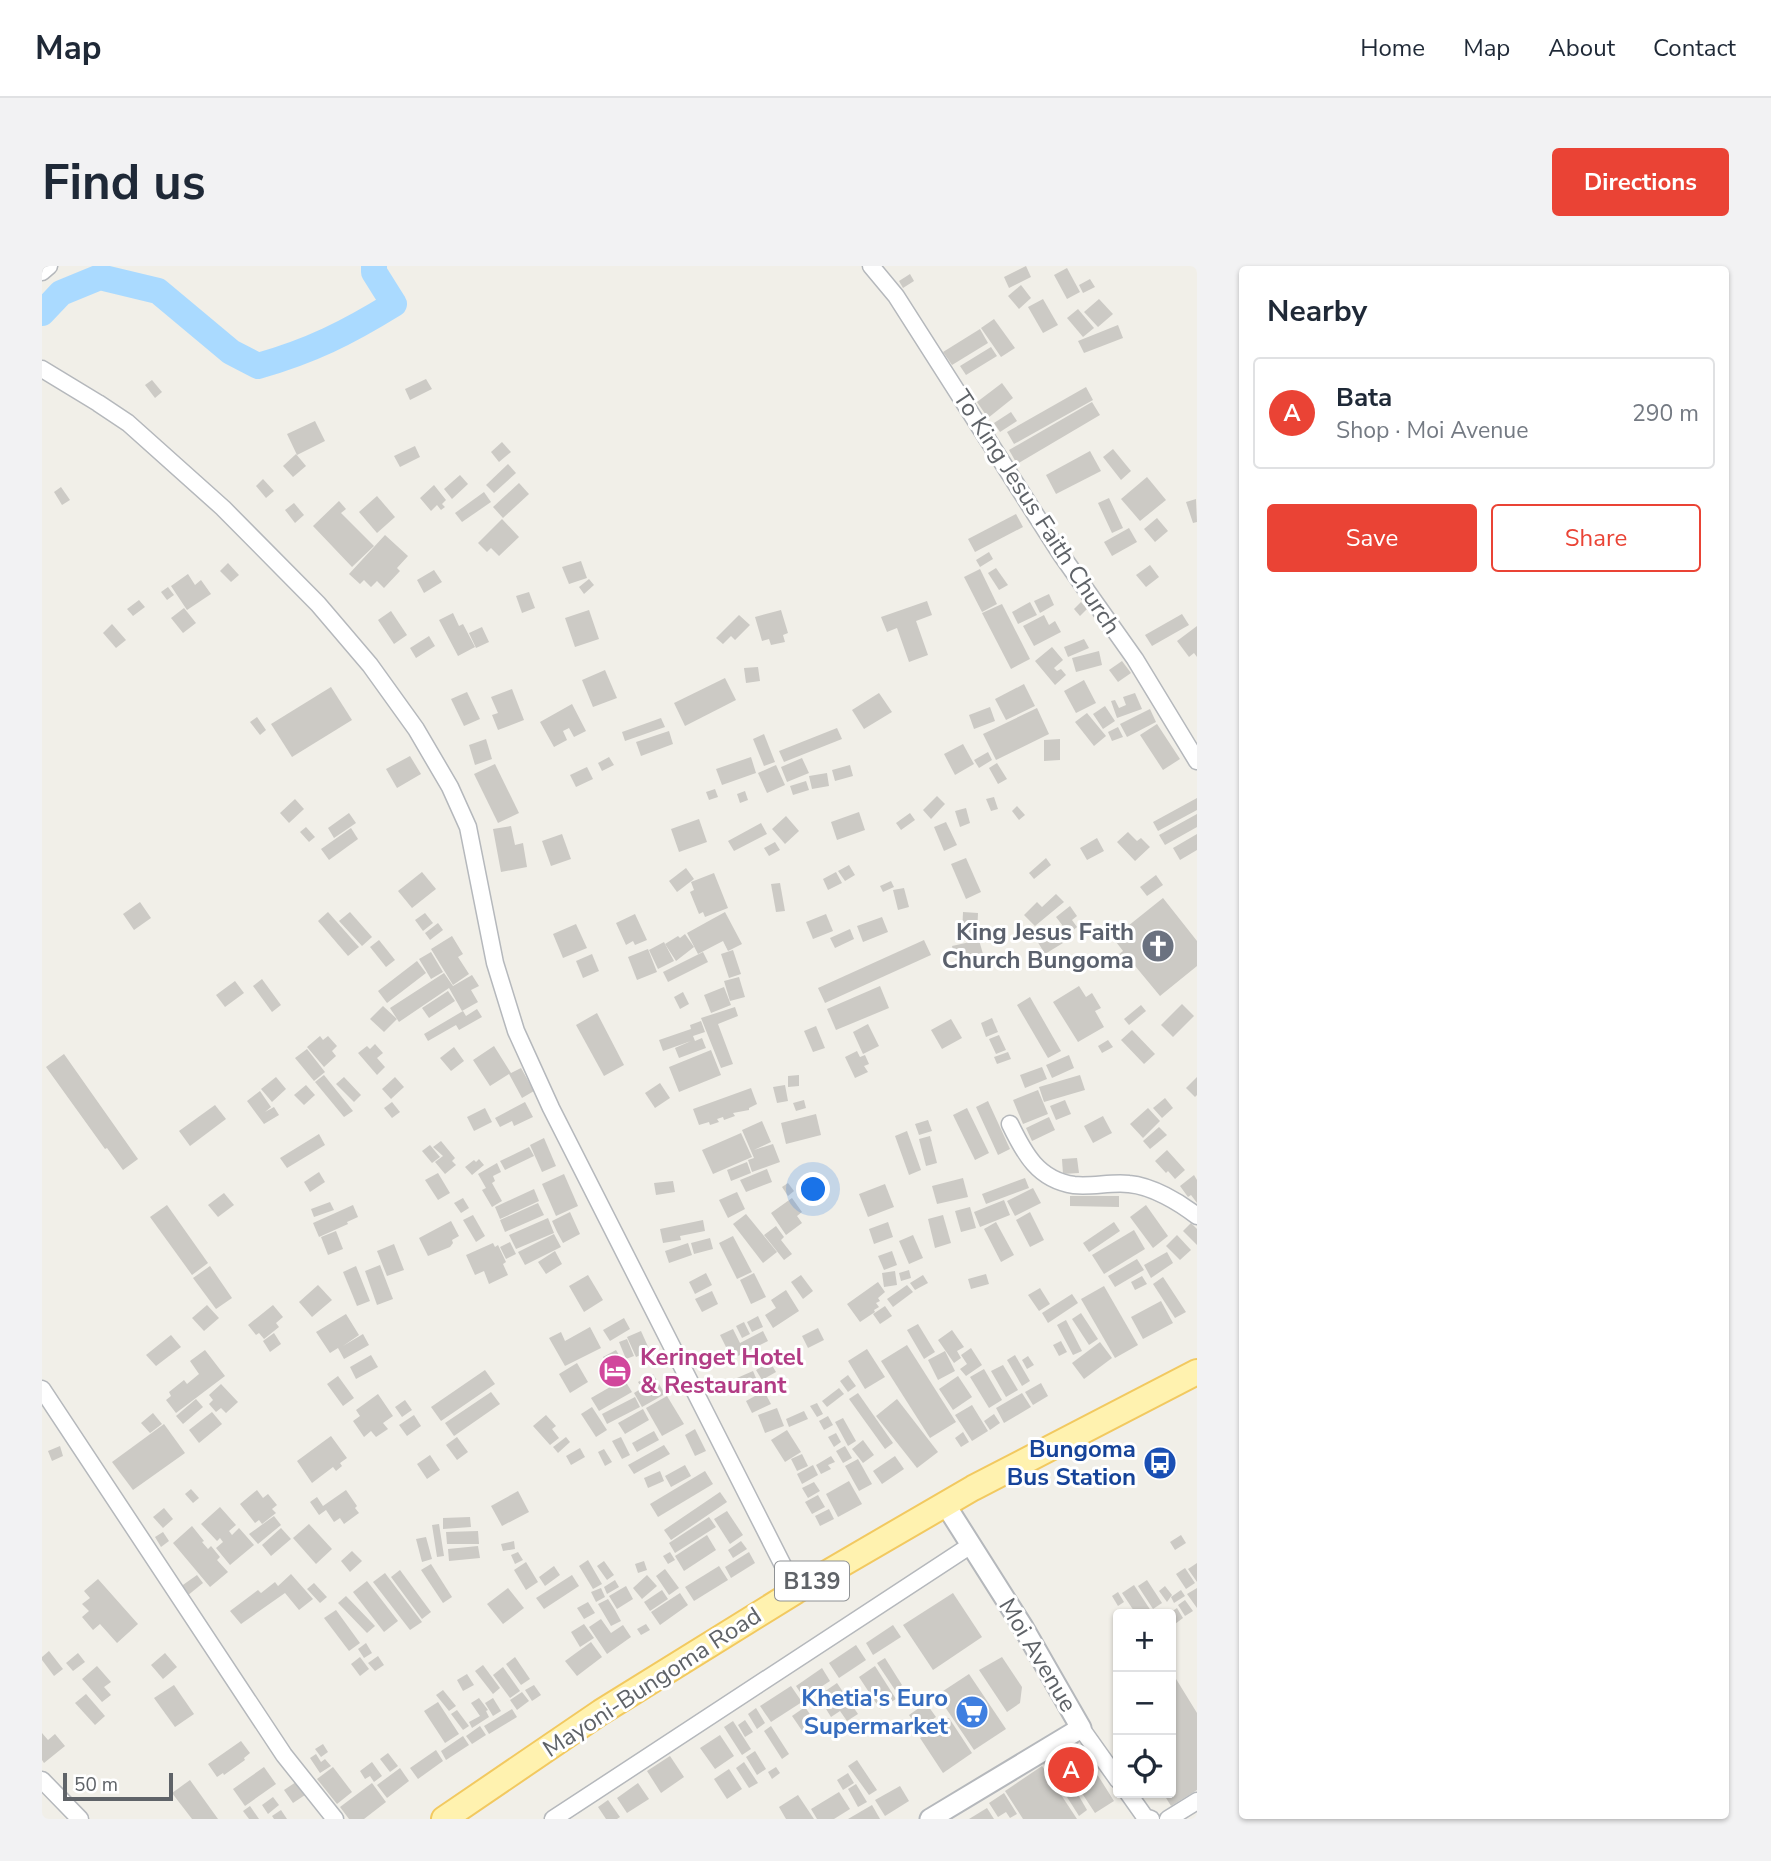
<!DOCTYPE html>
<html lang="en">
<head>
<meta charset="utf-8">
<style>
  :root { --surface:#fff; --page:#f2f2f3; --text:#1f2937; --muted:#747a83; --line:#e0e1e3; --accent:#ea4335 }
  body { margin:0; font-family:"Nunito Sans",sans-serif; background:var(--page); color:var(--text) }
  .controls { position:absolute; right:21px; bottom:21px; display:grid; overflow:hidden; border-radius:7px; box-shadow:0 2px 5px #0004 }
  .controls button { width:63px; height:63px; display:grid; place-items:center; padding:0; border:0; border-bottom:2px solid var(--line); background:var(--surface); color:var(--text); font:35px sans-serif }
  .scale { position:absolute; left:21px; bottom:18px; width:110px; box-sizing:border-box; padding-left:7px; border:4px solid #5f6368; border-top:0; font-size:19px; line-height:24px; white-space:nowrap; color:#5f6368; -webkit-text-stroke:5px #fff; paint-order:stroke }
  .you { position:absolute; left:772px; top:924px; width:24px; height:24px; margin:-18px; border:5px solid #fff; border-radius:50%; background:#1a73e8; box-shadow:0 0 0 10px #1a73e833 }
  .badge { display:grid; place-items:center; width:46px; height:46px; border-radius:50%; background:var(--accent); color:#fff; font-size:23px; font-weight:700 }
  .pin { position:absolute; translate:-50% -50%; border:4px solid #fff; box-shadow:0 2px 7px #0006 }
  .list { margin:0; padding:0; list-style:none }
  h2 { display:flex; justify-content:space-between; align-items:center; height:91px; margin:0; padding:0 28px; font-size:30px }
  h2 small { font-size:23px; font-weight:400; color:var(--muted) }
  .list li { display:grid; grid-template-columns:46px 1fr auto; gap:21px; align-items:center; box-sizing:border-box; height:112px; margin:0 14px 14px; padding:0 14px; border:2px solid var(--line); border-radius:7px }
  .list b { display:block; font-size:26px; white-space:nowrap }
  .list p { margin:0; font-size:23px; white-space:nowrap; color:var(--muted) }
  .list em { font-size:23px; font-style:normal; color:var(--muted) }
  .actions { display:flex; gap:14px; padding:21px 28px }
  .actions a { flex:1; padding:16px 0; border:2px solid var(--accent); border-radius:7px; text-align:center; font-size:24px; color:var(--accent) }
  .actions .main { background:var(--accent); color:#fff }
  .icon { flex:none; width:38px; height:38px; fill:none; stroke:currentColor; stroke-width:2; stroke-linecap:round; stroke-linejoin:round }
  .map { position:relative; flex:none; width:1155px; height:1553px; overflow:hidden; border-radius:7px }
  header { display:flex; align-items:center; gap:42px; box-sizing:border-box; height:98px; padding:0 35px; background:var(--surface); border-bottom:2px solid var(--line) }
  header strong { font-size:33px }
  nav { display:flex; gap:38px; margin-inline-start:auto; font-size:24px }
  .intro { display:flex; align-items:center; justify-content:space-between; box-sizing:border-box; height:168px; padding:0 42px }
  h1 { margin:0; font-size:49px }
  .button { padding:18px 32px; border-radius:7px; background:var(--accent); color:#fff; font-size:24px; font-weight:700 }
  main { display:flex; gap:42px; padding:0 42px }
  aside { flex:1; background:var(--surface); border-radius:7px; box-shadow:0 2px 5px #0004 }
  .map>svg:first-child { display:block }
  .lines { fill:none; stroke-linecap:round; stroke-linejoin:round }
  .river { stroke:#aadaff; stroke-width:26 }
  .building { fill:#cccac5 }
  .minor-casing { stroke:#b5b8bc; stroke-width:19 }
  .tertiary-casing { stroke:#b5b8bc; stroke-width:23 }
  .primary-casing { stroke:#f2c960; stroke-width:28 }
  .minor { stroke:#fff; stroke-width:16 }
  .tertiary { stroke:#fff; stroke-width:19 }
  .primary { stroke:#fff2af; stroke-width:24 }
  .labels { text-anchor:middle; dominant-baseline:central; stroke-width:6; stroke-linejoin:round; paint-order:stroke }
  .shield { fill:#fff; stroke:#8f9295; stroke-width:2 }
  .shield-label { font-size:23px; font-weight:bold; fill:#5f6368 }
  .street-label { font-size:24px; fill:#5f6368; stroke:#fff }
  .worship-label { font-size:24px; font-weight:bold; fill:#5b616d; stroke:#fff; text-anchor:end }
  .hotel-label { font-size:24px; font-weight:bold; fill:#b23c85; stroke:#fff; text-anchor:start }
  .transit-label { font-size:24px; font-weight:bold; fill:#164399; stroke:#fff; text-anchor:end }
  .shop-label { font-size:24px; font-weight:bold; fill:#366cbe; stroke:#fff; text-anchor:end }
</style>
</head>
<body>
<header>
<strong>Map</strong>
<nav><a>Home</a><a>Map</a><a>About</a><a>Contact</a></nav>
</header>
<div class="intro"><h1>Find us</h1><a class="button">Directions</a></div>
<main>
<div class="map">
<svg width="1155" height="1553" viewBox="0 0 1155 1553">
  <rect width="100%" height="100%" fill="#f1efe8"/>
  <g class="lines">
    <path class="river" d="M0,47l19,-20 39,-16 58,14 73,61 27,14c53,-15 89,-33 136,-62l-20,-32v-6"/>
  </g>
  <g class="building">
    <polygon points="984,0 989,11 967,22 962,11"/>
    <polygon points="1025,2 1038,26 1025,33 1012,9"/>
    <polygon points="868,8 872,15 861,22 857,15"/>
    <polygon points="1048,13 1053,21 1041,27 1037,19"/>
    <polygon points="979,19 989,32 977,43 966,30"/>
    <polygon points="1001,33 1016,59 1001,67 986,41"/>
    <polygon points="1057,33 1071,48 1056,61 1042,46"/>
    <polygon points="1036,43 1052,62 1041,71 1025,52"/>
    <polygon points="952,53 973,82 959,91 939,62"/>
    <polygon points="1076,59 1081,72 1042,87 1036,75"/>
    <polygon points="938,63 946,77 910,99 901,86"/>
    <polygon points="949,81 955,90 924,109 918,100"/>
    <polygon points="384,113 390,123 368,134 363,123"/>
    <polygon points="110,114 120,126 113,132 103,119"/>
    <polygon points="960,117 971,132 946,152 935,136"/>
    <polygon points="1044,121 1051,134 972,178 965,166"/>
    <polygon points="1050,136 1058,149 975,198 967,184"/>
    <polygon points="969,146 975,155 958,166 952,157"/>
    <polygon points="273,155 283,175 255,189 245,168"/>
    <polygon points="460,176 469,186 457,196 449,186"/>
    <polygon points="373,180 378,191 358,201 352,190"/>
    <polygon points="1071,183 1089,205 1079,214 1061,191"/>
    <polygon points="1048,185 1059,205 1014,228 1004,209"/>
    <polygon points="254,188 264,200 251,211 241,200"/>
    <polygon points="466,198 474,207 452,227 444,219"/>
    <polygon points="418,209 426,218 410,233 402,223"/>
    <polygon points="1105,211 1124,234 1098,255 1079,233"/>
    <polygon points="221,213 232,225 224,232 214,220"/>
    <polygon points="477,217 487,228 461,252 451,241"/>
    <polygon points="392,219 404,234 400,238 403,241 399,244 395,239 389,245 378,232"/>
    <polygon points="19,221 28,234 20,239 12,226"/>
    <polygon points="442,226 449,236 420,256 413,247"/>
    <polygon points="335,230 353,251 335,267 317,246"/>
    <polygon points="1067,232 1081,262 1070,267 1056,237"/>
    <polygon points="1154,233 1155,256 1151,257 1144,236"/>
    <polygon points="297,235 304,243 299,247 332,280 310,301 271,260"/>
    <polygon points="252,237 262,249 253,257 243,244"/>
    <polygon points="974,248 981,261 933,286 926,273"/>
    <polygon points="1115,252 1126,265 1113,276 1102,263"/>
    <polygon points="460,253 477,271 457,290 449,282 445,286 436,277"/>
    <polygon points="1087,262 1095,276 1070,290 1062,276"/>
    <polygon points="343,269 366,290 355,302 358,305 342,322 335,315 329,321 322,314 318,318 307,308"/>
    <polygon points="947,286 951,293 938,301 934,294"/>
    <polygon points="539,295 545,312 527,318 520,301"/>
    <polygon points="186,297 197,309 189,316 178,305"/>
    <polygon points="1108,299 1117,311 1104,321 1094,309"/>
    <polygon points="954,302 966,319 957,324 946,307"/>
    <polygon points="938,303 955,338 940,346 922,311"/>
    <polygon points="392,304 400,316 382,327 375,314"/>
    <polygon points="146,308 153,319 159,314 169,328 145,344 129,320"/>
    <polygon points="547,313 552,319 542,328 537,321"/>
    <polygon points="126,321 132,329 125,334 119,326"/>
    <polygon points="487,326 493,342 480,347 474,330"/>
    <polygon points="1007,328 1012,339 998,347 992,335"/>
    <polygon points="97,334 103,341 91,350 85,343"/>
    <polygon points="885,335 890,349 874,355 886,389 867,396 855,362 845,366 839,351"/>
    <polygon points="988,336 995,349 976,358 970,346"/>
    <polygon points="1039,336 1045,343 1038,350 1032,343"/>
    <polygon points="960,338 988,393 969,403 940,347"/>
    <polygon points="142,342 154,357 141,367 129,352"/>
    <polygon points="547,344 557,373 533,381 523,352"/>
    <polygon points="739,344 746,367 741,369 743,376 729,379 727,373 720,375 713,351"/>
    <polygon points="349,345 365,369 352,378 336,354"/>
    <polygon points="411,347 417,360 421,358 433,381 416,390 397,354"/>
    <polygon points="1140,348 1147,359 1110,380 1103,369"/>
    <polygon points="697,349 708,359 693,374 689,370 681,378 674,372"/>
    <polygon points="1002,349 1007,359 1013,355 1019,366 992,380 981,360"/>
    <polygon points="70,358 84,374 74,382 61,367"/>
    <polygon points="1155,360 1155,391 1152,387 1147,391 1135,375"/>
    <polygon points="440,361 447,376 434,382 427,367"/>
    <polygon points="387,370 393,380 374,392 368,382"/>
    <polygon points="1042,373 1047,382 1026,391 1022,381"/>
    <polygon points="1010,381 1021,394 1012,402 1015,405 1019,403 1024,409 1013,419 993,395"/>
    <polygon points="1057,385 1060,399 1034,406 1030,392"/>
    <polygon points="1080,395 1089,407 1076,416 1067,404"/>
    <polygon points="716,401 718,415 704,417 702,402"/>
    <polygon points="563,404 575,432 551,441 540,414"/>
    <polygon points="683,412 694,434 643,460 632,437"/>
    <polygon points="1042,414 1054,437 1034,447 1022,425"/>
    <polygon points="982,418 993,440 964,454 953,433"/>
    <polygon points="289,421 310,454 250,491 229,458"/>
    <polygon points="470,423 482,454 456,464 450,449 456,447 449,431"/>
    <polygon points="425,426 438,453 422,460 409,433"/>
    <polygon points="837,427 850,446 822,463 810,444"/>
    <polygon points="1093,427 1100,443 1075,452 1069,435 1073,434 1077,442 1084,439 1081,431"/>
    <polygon points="530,438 544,465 532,471 527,462 521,465 525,474 512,481 498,456"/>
    <polygon points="1063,440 1073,455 1061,463 1051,448"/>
    <polygon points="948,441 953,455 932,463 927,449"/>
    <polygon points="995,442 1007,468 954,494 941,468"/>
    <polygon points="1108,443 1114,456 1085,471 1078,458"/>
    <polygon points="1045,447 1064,470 1052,480 1033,456"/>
    <polygon points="215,451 224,464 218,469 208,456"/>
    <polygon points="619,452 623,461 583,475 580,466"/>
    <polygon points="1115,458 1138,493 1121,504 1098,469"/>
    <polygon points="1076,461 1081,471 1070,475 1066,466"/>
    <polygon points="795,462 800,473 742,496 737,485"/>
    <polygon points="627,465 631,478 599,490 594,476"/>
    <polygon points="722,468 733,496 722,500 711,473"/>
    <polygon points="444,473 450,493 433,499 427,479"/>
    <polygon points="1018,473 1018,494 1002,495 1002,474"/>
    <polygon points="921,478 932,498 913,509 902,488"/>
    <polygon points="946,486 950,494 937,502 932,494"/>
    <polygon points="368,490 379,508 355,522 344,503"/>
    <polygon points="567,491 572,499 560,505 556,497"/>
    <polygon points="709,491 714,507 680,519 674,503"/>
    <polygon points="760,492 767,507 745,516 739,501"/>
    <polygon points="955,497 965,513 956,518 947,502"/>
    <polygon points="453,498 477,547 456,557 432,508"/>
    <polygon points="734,499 743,519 725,527 716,507"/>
    <polygon points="808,499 811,510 793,515 790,504"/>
    <polygon points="545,501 551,513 534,521 528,509"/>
    <polygon points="785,507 787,520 770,523 767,510"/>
    <polygon points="764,515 767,524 751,529 748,520"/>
    <polygon points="673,523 676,531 667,534 664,526"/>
    <polygon points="703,525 706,534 698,537 695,528"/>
    <polygon points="895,530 903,538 889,553 881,544"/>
    <polygon points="952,531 956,543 949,545 944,533"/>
    <polygon points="1155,532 1155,544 1116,565 1111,556"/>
    <polygon points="253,533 262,543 247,557 238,547"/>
    <polygon points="975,540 983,549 977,554 970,545"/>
    <polygon points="924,542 928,557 918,561 913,545"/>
    <polygon points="817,546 823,564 795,574 789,556"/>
    <polygon points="307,547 314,557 292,572 286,562"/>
    <polygon points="868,547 873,554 859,564 854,557"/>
    <polygon points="1155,548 1155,561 1123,579 1117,569"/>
    <polygon points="744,550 757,565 743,578 730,563"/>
    <polygon points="657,553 665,576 637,586 629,563"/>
    <polygon points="904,556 915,579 902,585 892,561"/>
    <polygon points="719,557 725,568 692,585 686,575"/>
    <polygon points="469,560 473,579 481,577 485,601 459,606 451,563"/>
    <polygon points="264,561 273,571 267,576 258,566"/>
    <polygon points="309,562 316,573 287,594 279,583"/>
    <polygon points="1086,566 1095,575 1099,572 1108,581 1093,595 1075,576"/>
    <polygon points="520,568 529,593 509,600 500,575"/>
    <polygon points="1155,568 1155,584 1138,594 1131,582"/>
    <polygon points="1055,572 1062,585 1045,594 1038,582"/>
    <polygon points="733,576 738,584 727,590 722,582"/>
    <polygon points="924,592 939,626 924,633 909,598"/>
    <polygon points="1004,592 1009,599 992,613 987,607"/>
    <polygon points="807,599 813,609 803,615 796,605"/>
    <polygon points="644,602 652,613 635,626 627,615"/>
    <polygon points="380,606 394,623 370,642 356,625"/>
    <polygon points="794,606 800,617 786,624 781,613"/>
    <polygon points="672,607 686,642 663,651 661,646 657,648 648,626 652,624 649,616"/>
    <polygon points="1114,609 1121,619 1105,630 1098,621"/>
    <polygon points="849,615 852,621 841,626 838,620"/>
    <polygon points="738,617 743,645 734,646 729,618"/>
    <polygon points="862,622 867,641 856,644 851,624"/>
    <polygon points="1014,628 1022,636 993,660 982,649 995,636 1000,641"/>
    <polygon points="1121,632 1155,675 1155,700 1118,730 1089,695 1083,700 1075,690 1081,685 1071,672"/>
    <polygon points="98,636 109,652 92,664 81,648"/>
    <polygon points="1028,640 1035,650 1030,654 1035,661 1027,668 1014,651"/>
    <polygon points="286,646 317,681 306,690 276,655"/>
    <polygon points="308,646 330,671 320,680 297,655"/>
    <polygon points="683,646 700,678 686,685 681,675 656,688 645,667"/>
    <polygon points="921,646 936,647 935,669 920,668"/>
    <polygon points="383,647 391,657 381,665 373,654"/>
    <polygon points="593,648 605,674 593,679 591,675 584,679 574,657"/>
    <polygon points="784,648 791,665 771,673 764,656"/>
    <polygon points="840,651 846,666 821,676 815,660"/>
    <polygon points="396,657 401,664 388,674 383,667"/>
    <polygon points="534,658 545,682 521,692 511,668"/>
    <polygon points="998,659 1005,670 1013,664 1021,677 1003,688 989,665"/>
    <polygon points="808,663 812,673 793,682 788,672"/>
    <polygon points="643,668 652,681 634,695 623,678 636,670 638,672"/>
    <polygon points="410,670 421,688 416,691 427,708 411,719 389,683"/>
    <polygon points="337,674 353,694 344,701 328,681"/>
    <polygon points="882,674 889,689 783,737 776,722"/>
    <polygon points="937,674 941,688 914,695 910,680"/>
    <polygon points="622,676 632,695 616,703 607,684"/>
    <polygon points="606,683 615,706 595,714 586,691"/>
    <polygon points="691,684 699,708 687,712 679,688"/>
    <polygon points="389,686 401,706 389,713 377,693"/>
    <polygon points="661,686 666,696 626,716 621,706"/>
    <polygon points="550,688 557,705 541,712 534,695"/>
    <polygon points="375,695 384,707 345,737 336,725"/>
    <polygon points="402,707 411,720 430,709 437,720 429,724 436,736 420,745 407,722 357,756 348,742"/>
    <polygon points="697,711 703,731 688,735 682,715"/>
    <polygon points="220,713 239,739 230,746 211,720"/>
    <polygon points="193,715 202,727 183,741 174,729"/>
    <polygon points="838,720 847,742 794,764 785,743"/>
    <polygon points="1037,720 1044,731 1050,727 1059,742 1053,745 1062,761 1036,776 1011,736"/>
    <polygon points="682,721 689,739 669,747 662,729"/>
    <polygon points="406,725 413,735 387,752 380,742"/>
    <polygon points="641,726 647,738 638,743 632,731"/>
    <polygon points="988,731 1019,785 1006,792 975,739"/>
    <polygon points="1140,738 1152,750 1131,771 1119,759"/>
    <polygon points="1099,739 1104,745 1087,759 1082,753"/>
    <polygon points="341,740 355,753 342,766 328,753"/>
    <polygon points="693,741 696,750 676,758 691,798 679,802 659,752"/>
    <polygon points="435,743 440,751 417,764 414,759 386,775 382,768 421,745 424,750"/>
    <polygon points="555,747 582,799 562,810 534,759"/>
    <polygon points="950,752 956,766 944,771 939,757"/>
    <polygon points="909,753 920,772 900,783 889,764"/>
    <polygon points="659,755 663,766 651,770 653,775 660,772 664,782 637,792 633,782 649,775 621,785 617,774 649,763 648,759"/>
    <polygon points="826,758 837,780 821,788 811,766"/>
    <polygon points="774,760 783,782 771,786 762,765"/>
    <polygon points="1090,764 1113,788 1102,798 1079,774"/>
    <polygon points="957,769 964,784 954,788 947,773"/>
    <polygon points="278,770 281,774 286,770 295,780 290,785 294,790 282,801 265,781"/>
    <polygon points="1066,774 1071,781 1060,787 1056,780"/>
    <polygon points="333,778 341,787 335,792 343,801 335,809 316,787 325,780 328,783"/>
    <polygon points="452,780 469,807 479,802 492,825 480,832 467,808 448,820 431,794"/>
    <polygon points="412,781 422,795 409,805 398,792"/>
    <polygon points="265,783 283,806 272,815 253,792"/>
    <polygon points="669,784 679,809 637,826 627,801"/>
    <polygon points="815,785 818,791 823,789 827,798 822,800 826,806 813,812 803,791"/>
    <polygon points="966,786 969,793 955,798 952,791"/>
    <polygon points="22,788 96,893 81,904 65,882 63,883 4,801"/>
    <polygon points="1027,789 1032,802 1010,812 1004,799"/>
    <polygon points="1000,801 1005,813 983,822 978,809"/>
    <polygon points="282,809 311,845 302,851 273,816"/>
    <polygon points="757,809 757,820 746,821 746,810"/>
    <polygon points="1038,809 1043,824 1002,836 997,821"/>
    <polygon points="234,811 244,823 230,836 219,823"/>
    <polygon points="302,811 319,829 312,836 294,818"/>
    <polygon points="353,811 362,821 349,833 340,823"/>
    <polygon points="1155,811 1155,829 1153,831 1144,822"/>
    <polygon points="618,817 628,832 613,842 603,827"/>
    <polygon points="264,819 273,829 262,839 252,829"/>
    <polygon points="743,819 746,835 735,837 731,821"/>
    <polygon points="709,822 715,838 707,842 707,844 691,847 693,850 682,854 681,851 675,853 677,856 668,859 667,856 657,859 651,843"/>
    <polygon points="996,824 1006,848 981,858 971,834"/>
    <polygon points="218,825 229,841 223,846 232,841 237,849 222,858 205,835"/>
    <polygon points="1123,832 1131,842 1120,852 1111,842"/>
    <polygon points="762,834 764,842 754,845 751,837"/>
    <polygon points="1023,834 1029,848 1014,854 1008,840"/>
    <polygon points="946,835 968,883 956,889 934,841"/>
    <polygon points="350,836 358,846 350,852 342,842"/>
    <polygon points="483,836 491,851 472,860 470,855 458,861 453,852"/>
    <polygon points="173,839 184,853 148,880 137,865"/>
    <polygon points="443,842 450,856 432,865 425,851"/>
    <polygon points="925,842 947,887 933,894 911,849"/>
    <polygon points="1106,842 1118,855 1101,872 1088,858"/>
    <polygon points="774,848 779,869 744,878 739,857"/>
    <polygon points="1061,850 1070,867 1051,877 1042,860"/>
    <polygon points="1007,851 1013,864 990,875 984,862"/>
    <polygon points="886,854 890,865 877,869 873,858"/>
    <polygon points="720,855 729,876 712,884 731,878 738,896 710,906 706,894 712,892 700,864"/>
    <polygon points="1117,861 1125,869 1108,883 1101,875"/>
    <polygon points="865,865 879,904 867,909 853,870"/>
    <polygon points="699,867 710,891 671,908 660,884"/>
    <polygon points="277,868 283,879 245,902 238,892"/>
    <polygon points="888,870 895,897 884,900 877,873"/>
    <polygon points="502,872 514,900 500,906 488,879"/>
    <polygon points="399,875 413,892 410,895 414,899 403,908 393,896 401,890 391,881"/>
    <polygon points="388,879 398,891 390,897 380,885"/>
    <polygon points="487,881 492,890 463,904 458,895"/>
    <polygon points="1125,884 1143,904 1133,913 1126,905 1124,907 1113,895"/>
    <polygon points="1035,892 1037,907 1021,908 1020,893"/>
    <polygon points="437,893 442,899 430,909 423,901 432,894 434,896"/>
    <polygon points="705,896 709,907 689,915 685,904"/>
    <polygon points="455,897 459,906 451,910 453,915 450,917 460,935 450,941 440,924 444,922 436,908"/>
    <polygon points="725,903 730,916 704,926 698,914"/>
    <polygon points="277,906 283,916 268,926 262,916"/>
    <polygon points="396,907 408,927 396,934 383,914"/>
    <polygon points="522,908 536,940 514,950 500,918"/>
    <polygon points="1152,909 1155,914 1155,937 1149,929 1146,931 1138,920"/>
    <polygon points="921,912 926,931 895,938 890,920"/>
    <polygon points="983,912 987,922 944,938 940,928"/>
    <polygon points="631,915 633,926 614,929 612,917"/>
    <polygon points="746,917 752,925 746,930 740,921"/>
    <polygon points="843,918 852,941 826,951 817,928"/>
    <polygon points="991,922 999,937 973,950 965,935"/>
    <polygon points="492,923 497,935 458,953 453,941"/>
    <polygon points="695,926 703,943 686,952 677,934"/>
    <polygon points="182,927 192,939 176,951 166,939"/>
    <polygon points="1028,930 1077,930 1077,941 1028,940"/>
    <polygon points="421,932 427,942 419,947 412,937"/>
    <polygon points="750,932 760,946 755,950 760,957 744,969 729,947"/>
    <polygon points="962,934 968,949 938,961 932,946"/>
    <polygon points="288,936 292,944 272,951 269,943"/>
    <polygon points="496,937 502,949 463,966 458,954"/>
    <polygon points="125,939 166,997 150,1009 108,951"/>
    <polygon points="311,939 316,951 305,956 306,958 277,971 271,957"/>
    <polygon points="1104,939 1126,970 1111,982 1088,951"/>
    <polygon points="928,941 934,962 919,966 913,945"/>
    <polygon points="528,946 538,968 521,977 515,966 518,964 515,966 510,955"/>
    <polygon points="988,946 1002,974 988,981 974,954"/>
    <polygon points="704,948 735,986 721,997 691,958"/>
    <polygon points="431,949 443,970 434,976 421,954"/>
    <polygon points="901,949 909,977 893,982 886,953"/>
    <polygon points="506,952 512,967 474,983 467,969"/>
    <polygon points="661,954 663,965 638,970 639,974 621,977 618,963"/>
    <polygon points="409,955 417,970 410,974 411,977 408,981 386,990 377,972"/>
    <polygon points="846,956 851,971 832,978 827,963"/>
    <polygon points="954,956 972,989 959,996 942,963"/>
    <polygon points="1072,956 1078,965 1047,986 1041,977"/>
    <polygon points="1149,957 1155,963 1155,979 1141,965"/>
    <polygon points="734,960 742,971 739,974 750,988 742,994 722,969"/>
    <polygon points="1092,964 1103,983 1062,1008 1050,989"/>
    <polygon points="294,965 301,983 286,989 279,971"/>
    <polygon points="512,968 519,981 483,999 476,986"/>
    <polygon points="871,969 881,992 867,998 857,975"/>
    <polygon points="1135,969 1149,984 1138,994 1124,980"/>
    <polygon points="691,970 710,1006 695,1013 677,977"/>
    <polygon points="668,972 671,983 652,988 649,977"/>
    <polygon points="468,976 474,988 464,993 458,981"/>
    <polygon points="451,977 453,981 456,979 464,996 461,998 466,1009 447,1018 442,1005 433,1009 424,989"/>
    <polygon points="646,977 650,989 627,997 623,985"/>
    <polygon points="352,978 362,1004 345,1010 335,985"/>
    <polygon points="513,985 520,998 504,1008 496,996"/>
    <polygon points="850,985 855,999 842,1004 836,990"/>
    <polygon points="1125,986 1131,997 1109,1012 1102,999"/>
    <polygon points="1095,993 1102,1004 1073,1021 1066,1010"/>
    <polygon points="338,999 351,1033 335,1039 323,1005"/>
    <polygon points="168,1000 190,1032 174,1043 151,1012"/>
    <polygon points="314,1000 328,1035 315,1040 301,1006"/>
    <polygon points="867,1004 869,1012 859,1015 857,1007"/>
    <polygon points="853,1005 855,1019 842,1021 840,1007"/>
    <polygon points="664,1007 670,1019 653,1028 647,1016"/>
    <polygon points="712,1007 724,1031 709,1038 698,1014"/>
    <polygon points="944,1008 947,1018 929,1023 926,1013"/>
    <polygon points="546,1009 561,1034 542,1046 527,1020"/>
    <polygon points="759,1009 771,1025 761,1033 749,1016"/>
    <polygon points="881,1009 886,1017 873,1024 868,1017"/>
    <polygon points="1100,1010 1105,1018 1093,1024 1089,1016"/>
    <polygon points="1121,1011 1144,1046 1133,1052 1111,1018"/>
    <polygon points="836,1016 843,1026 836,1032 838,1035 834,1037 837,1041 832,1044 833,1046 818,1056 805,1038"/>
    <polygon points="276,1019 290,1034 270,1051 257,1036"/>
    <polygon points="865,1019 871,1026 851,1041 845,1033"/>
    <polygon points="1062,1020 1096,1079 1073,1092 1039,1033"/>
    <polygon points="998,1022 1008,1038 997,1045 986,1029"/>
    <polygon points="744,1024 757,1045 731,1062 723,1049 734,1042 729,1034"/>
    <polygon points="670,1025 676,1038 660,1046 653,1033"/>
    <polygon points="1030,1028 1036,1037 1006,1057 1000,1047"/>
    <polygon points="1119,1035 1131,1057 1101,1073 1089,1051"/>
    <polygon points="165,1039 177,1052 162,1065 150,1052"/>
    <polygon points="231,1039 241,1051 234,1057 237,1061 222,1073 217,1067 214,1069 206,1059"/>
    <polygon points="843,1040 850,1050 838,1058 831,1048"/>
    <polygon points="1039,1047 1056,1073 1047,1079 1030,1053"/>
    <polygon points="304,1048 317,1069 301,1080 321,1068 327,1079 302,1093 296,1082 288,1087 274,1066"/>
    <polygon points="716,1050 721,1061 710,1066 705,1056"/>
    <polygon points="582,1052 588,1063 568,1075 561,1064"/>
    <polygon points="1024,1054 1040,1085 1031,1089 1015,1059"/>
    <polygon points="702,1056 708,1068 700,1072 694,1060"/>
    <polygon points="876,1058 893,1086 882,1093 865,1064"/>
    <polygon points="548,1061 559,1082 523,1100 507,1072 519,1066 523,1075"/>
    <polygon points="776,1062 782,1074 766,1082 760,1070"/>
    <polygon points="691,1063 698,1077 721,1065 726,1075 690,1093 678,1069"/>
    <polygon points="910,1064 922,1081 915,1085 919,1092 912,1097 896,1074"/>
    <polygon points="599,1065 608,1085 594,1091 585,1071"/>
    <polygon points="232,1067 239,1078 228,1086 221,1075"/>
    <polygon points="129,1069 139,1081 114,1100 104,1089"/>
    <polygon points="585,1073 592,1090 584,1093 577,1076"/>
    <polygon points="1019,1075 1025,1086 1017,1090 1011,1079"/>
    <polygon points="1058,1076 1070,1092 1042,1113 1030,1097"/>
    <polygon points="865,1079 914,1156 888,1172 839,1095"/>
    <polygon points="929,1082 940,1099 924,1110 918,1103 925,1098 919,1089"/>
    <polygon points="825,1083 843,1111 823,1123 806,1095"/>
    <polygon points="163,1084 183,1110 134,1147 124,1134 129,1130 127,1126 142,1114 145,1118 157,1108 148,1095"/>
    <polygon points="574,1084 586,1104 573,1111 561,1091"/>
    <polygon points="903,1085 913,1105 896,1114 886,1094"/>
    <polygon points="329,1089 336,1101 314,1113 308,1101"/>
    <polygon points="973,1089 988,1115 980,1120 965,1094"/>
    <polygon points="986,1090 992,1099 985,1103 980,1094"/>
    <polygon points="728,1096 734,1106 720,1114 714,1104"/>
    <polygon points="535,1097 546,1116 528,1127 517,1108"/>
    <polygon points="961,1099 976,1124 964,1131 949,1105"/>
    <polygon points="942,1103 960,1134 947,1142 928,1111"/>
    <polygon points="443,1104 453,1118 399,1155 389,1141"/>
    <polygon points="711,1105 717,1119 702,1127 695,1112"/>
    <polygon points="611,1108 623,1128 600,1141 592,1127 600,1122 596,1116"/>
    <polygon points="806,1109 814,1120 806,1126 798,1115"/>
    <polygon points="296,1110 312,1132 301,1140 285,1118"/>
    <polygon points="916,1110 930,1131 911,1144 897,1123"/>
    <polygon points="582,1113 590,1126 557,1145 549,1132"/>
    <polygon points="999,1117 1006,1130 991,1139 983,1126"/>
    <polygon points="179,1118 196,1136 184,1147 179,1142 174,1146 167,1138 171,1134 167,1129"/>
    <polygon points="797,1122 802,1128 785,1141 780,1135"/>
    <polygon points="722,1125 729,1138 710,1147 704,1135"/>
    <polygon points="449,1126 458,1138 412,1170 403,1157"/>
    <polygon points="816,1127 851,1177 843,1183 807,1133"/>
    <polygon points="980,1127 989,1141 962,1157 954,1142"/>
    <polygon points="336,1128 351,1150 341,1157 346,1163 334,1171 329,1165 322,1171 311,1155 318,1150 314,1144"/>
    <polygon points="625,1130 642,1158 620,1170 604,1142"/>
    <polygon points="593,1131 598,1141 565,1158 560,1148"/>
    <polygon points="154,1133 161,1141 141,1158 134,1150"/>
    <polygon points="855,1133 896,1186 875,1202 834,1150"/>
    <polygon points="363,1134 370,1144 360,1151 353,1141"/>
    <polygon points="775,1137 781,1148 775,1151 768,1140"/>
    <polygon points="930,1139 946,1165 930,1175 913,1149"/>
    <polygon points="550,1141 565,1164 554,1171 539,1148"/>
    <polygon points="735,1142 742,1160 723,1167 716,1149"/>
    <polygon points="601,1143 607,1154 583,1168 576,1157"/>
    <polygon points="762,1145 766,1153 747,1161 744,1153"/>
    <polygon points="170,1146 180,1158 157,1177 147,1164"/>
    <polygon points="111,1147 120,1158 108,1167 99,1157"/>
    <polygon points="952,1148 958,1157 948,1164 942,1155"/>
    <polygon points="372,1149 379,1160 365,1170 357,1159"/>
    <polygon points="504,1149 514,1160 510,1163 517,1172 508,1179 491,1160"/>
    <polygon points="786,1150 791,1159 782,1164 777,1155"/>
    <polygon points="801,1152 814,1175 806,1180 793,1156"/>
    <polygon points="122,1158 143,1187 91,1224 70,1196"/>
    <polygon points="653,1163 664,1185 653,1190 643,1169"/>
    <polygon points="745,1164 759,1186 743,1196 729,1174"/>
    <polygon points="612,1165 617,1174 595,1186 590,1177"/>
    <polygon points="921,1166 927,1176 919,1181 913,1172"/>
    <polygon points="794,1167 799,1176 792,1181 786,1171"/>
    <polygon points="289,1170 305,1192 298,1197 300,1200 294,1205 291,1201 270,1217 255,1195"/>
    <polygon points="415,1171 426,1186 415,1194 404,1179"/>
    <polygon points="524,1171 528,1176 516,1187 511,1181"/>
    <polygon points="579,1171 588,1189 580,1193 570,1175"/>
    <polygon points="821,1174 832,1189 821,1197 810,1183"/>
    <polygon points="622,1179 628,1188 592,1208 586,1199"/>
    <polygon points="18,1180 21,1190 10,1195 6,1185"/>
    <polygon points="803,1180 810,1192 801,1197 794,1185"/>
    <polygon points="538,1182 543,1191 529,1199 524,1190"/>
    <polygon points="562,1183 570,1196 563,1200 556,1186"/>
    <polygon points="760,1188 766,1200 755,1205 749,1193"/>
    <polygon points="388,1189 398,1204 385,1213 375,1198"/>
    <polygon points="789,1190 793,1196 786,1199 789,1203 779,1208 774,1199"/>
    <polygon points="853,1190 862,1203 840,1218 831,1205"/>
    <polygon points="816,1193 830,1218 817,1225 803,1200"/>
    <polygon points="643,1199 649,1210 629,1221 623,1210"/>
    <polygon points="771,1199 776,1209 760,1218 755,1208"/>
    <polygon points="618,1205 622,1215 606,1222 602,1212"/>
    <polygon points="663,1205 671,1218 616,1251 608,1238"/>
    <polygon points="807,1215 820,1238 796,1251 784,1228"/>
    <polygon points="772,1216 778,1225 766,1232 760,1222"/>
    <polygon points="149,1223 157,1232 151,1237 143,1228"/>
    <polygon points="215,1224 221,1232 226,1228 235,1239 230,1243 234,1247 220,1258 217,1254 213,1257 198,1238"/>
    <polygon points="304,1224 315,1240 313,1242 317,1247 302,1258 298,1252 292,1256 284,1244 277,1249 268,1236 275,1231 281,1240"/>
    <polygon points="476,1225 487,1246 460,1260 449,1240"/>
    <polygon points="678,1226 685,1236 629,1274 622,1264"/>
    <polygon points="776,1229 783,1241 770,1248 763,1236"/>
    <polygon points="178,1241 194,1259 187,1265 190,1269 197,1262 212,1279 188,1299 174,1282 181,1276 178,1272 175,1275 159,1258"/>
    <polygon points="122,1242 131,1253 121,1262 111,1251"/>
    <polygon points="787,1243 792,1253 778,1260 773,1250"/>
    <polygon points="685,1245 701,1269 688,1278 672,1253"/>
    <polygon points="232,1250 239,1259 216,1278 207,1268"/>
    <polygon points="428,1251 429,1261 401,1263 401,1252"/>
    <polygon points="667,1251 674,1261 633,1287 627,1277"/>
    <polygon points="267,1258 290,1283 274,1298 251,1272"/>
    <polygon points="397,1258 402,1290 395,1291 390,1259"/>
    <polygon points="150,1260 162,1275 160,1276 166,1283 169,1280 178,1291 175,1294 186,1306 168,1321 131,1277"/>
    <polygon points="239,1262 249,1273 229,1290 220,1279"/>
    <polygon points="436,1265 437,1278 405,1278 404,1266"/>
    <polygon points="121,1266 127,1275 119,1281 113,1271"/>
    <polygon points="665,1269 674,1284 642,1305 633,1290"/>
    <polygon points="1139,1269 1144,1277 1133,1284 1128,1276"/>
    <polygon points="384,1271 390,1293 380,1296 374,1273"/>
    <polygon points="472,1275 473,1283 461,1285 459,1278"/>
    <polygon points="699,1275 705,1283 691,1292 686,1284"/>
    <polygon points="436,1280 438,1292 407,1295 406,1283"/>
    <polygon points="310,1285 320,1295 308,1306 299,1295"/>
    <polygon points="476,1286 481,1294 473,1298 469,1289"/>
    <polygon points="628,1286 633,1294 626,1298 621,1290"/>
    <polygon points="707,1286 713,1297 689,1312 683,1301"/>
    <polygon points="546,1294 560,1318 551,1323 537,1300"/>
    <polygon points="562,1295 572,1309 565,1314 555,1300"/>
    <polygon points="602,1295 605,1304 596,1307 593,1298"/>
    <polygon points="484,1296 496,1316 484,1324 472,1304"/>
    <polygon points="1155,1297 1155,1316 1146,1303"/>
    <polygon points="389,1298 410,1331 401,1337 379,1304"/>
    <polygon points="512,1300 518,1309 503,1320 497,1311"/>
    <polygon points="677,1300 686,1314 652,1335 643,1321"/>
    <polygon points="1143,1302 1153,1317 1144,1323 1134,1308"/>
    <polygon points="623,1303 637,1322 627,1329 614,1310"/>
    <polygon points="358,1304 389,1346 380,1353 349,1311"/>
    <polygon points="343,1307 380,1356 368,1364 331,1316"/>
    <polygon points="249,1308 271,1333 257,1344 243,1327 199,1358 188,1345 216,1324 219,1327 233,1316 236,1320"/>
    <polygon points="155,1309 161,1317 145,1330 138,1321"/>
    <polygon points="530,1309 537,1320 502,1343 494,1332"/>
    <polygon points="605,1309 615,1320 600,1333 591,1322"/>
    <polygon points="56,1313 96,1358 75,1377 58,1358 51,1364 40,1351 47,1345 40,1338 48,1332 42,1325"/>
    <polygon points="573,1314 577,1321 565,1328 562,1321"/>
    <polygon points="1105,1314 1120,1337 1111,1343 1096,1320"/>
    <polygon points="325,1315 356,1355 342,1366 311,1326"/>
    <polygon points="272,1317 285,1331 278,1337 265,1323"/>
    <polygon points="1092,1319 1111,1348 1094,1348 1080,1327"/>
    <polygon points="584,1320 591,1333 575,1343 567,1330"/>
    <polygon points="1123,1320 1130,1329 1125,1336 1117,1325"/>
    <polygon points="466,1322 482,1342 461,1358 445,1338"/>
    <polygon points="559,1322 563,1331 554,1336 549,1326"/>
    <polygon points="1155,1322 1155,1342 1145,1328"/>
    <polygon points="620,1324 626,1333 608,1345 602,1336"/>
    <polygon points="1139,1324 1143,1330 1132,1337 1129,1331"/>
    <polygon points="1076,1326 1082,1336 1076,1340 1070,1330"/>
    <polygon points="638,1327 646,1339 618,1359 609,1346"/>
    <polygon points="911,1327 940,1371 891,1404 861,1359"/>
    <polygon points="304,1330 333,1360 325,1367 296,1337"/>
    <polygon points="566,1333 573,1344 571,1345 573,1344 579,1355 569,1360 556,1338"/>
    <polygon points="1143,1334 1151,1345 1143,1350 1136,1339"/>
    <polygon points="546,1336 553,1347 542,1353 535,1342"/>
    <polygon points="1135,1342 1141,1352 1129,1361 1129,1346"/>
    <polygon points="294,1344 318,1377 307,1385 282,1352"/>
    <polygon points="559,1353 569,1367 581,1359 589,1371 565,1388 547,1361"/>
    <polygon points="542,1358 552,1372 538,1381 529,1366"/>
    <polygon points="604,1358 608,1364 599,1369 595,1363"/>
    <polygon points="851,1359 859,1371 831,1389 824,1377"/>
    <polygon points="549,1376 560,1391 535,1410 523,1395"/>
    <polygon points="324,1377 330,1387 322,1392 316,1383"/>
    <polygon points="814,1379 824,1394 797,1412 787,1397"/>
    <polygon points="7,1385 21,1403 12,1410 0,1394 0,1391"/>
    <polygon points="36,1387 43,1396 31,1405 24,1397"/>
    <polygon points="123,1387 135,1401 121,1413 109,1399"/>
    <polygon points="336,1390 342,1399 333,1405 326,1397"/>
    <polygon points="318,1391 327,1403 318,1410 309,1398"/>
    <polygon points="473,1391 488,1413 479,1419 464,1398"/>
    <polygon points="960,1391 980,1421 978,1437 965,1446 937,1404"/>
    <polygon points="843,1392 860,1419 853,1424 835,1397"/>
    <polygon points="441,1399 458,1422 451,1428 433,1405"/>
    <polygon points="55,1400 69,1416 62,1421 69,1429 60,1436 40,1413"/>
    <polygon points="833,1400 854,1433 838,1443 817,1411"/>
    <polygon points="461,1401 478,1425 468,1432 451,1409"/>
    <polygon points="780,1402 788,1415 762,1432 754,1420"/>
    <polygon points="425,1408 432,1419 421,1425 415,1414"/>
    <polygon points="927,1408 964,1463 932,1484 895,1429"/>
    <polygon points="1131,1408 1155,1447 1155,1524 1129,1540 1121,1527 1129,1527 1129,1410"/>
    <polygon points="795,1417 816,1448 805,1455 798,1445 789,1451 776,1430"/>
    <polygon points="132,1419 152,1448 133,1461 112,1432"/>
    <polygon points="492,1419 499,1429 490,1435 483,1424"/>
    <polygon points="749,1420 760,1436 729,1456 718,1440"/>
    <polygon points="401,1424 414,1440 407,1445 394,1429"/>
    <polygon points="480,1426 487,1435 475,1444 468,1434"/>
    <polygon points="44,1428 63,1450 53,1459 33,1437"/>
    <polygon points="437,1432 446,1444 444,1445 447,1451 430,1462 427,1456 438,1450 429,1437"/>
    <polygon points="451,1432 459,1445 451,1450 443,1437"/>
    <polygon points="396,1436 417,1468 403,1477 382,1445"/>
    <polygon points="884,1437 894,1451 877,1463 867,1449"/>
    <polygon points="763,1441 776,1460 763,1469 750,1450"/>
    <polygon points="714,1442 723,1457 715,1463 706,1448"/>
    <polygon points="470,1443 475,1451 447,1468 442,1460"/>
    <polygon points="415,1444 427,1460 421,1464 409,1448"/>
    <polygon points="907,1452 930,1487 901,1507 878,1472"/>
    <polygon points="703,1454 711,1466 703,1471 696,1459"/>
    <polygon points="691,1455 709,1483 700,1489 682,1461"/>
    <polygon points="438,1460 444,1469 430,1478 424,1470"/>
    <polygon points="729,1460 747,1488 740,1493 722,1465"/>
    <polygon points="0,1467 6,1474 13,1468 23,1480 2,1497 0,1494"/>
    <polygon points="678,1469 692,1490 673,1503 658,1482"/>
    <polygon points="421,1470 427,1479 404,1494 399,1485"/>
    <polygon points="199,1475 208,1487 202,1492 203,1494 182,1509 181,1507 175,1511 166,1498"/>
    <polygon points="1034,1475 1072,1535 1053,1547 1030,1512 1016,1520 1000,1496"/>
    <polygon points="281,1478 286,1486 279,1491 273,1483"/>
    <polygon points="394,1484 401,1495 376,1513 368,1502"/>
    <polygon points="713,1485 724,1503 715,1509 704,1491"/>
    <polygon points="346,1487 356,1500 348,1506 338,1493"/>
    <polygon points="274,1488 279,1496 283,1493 289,1500 278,1507 268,1492"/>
    <polygon points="628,1490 642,1511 619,1527 605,1505"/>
    <polygon points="815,1494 835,1524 827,1529 806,1500"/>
    <polygon points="330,1496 340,1510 332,1516 328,1510 323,1513 318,1505"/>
    <polygon points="702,1496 716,1517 707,1522 694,1502"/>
    <polygon points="1000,1500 1035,1553 981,1553 963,1525"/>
    <polygon points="222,1501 234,1518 203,1540 191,1523"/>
    <polygon points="291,1501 310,1526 295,1538 275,1513"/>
    <polygon points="734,1501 738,1507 730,1513 726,1506"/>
    <polygon points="358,1502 367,1515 345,1532 335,1519"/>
    <polygon points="687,1503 700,1523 685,1533 672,1513"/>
    <polygon points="806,1507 812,1517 801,1524 795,1514"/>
    <polygon points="148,1514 176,1553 150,1553 130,1527"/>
    <polygon points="254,1516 263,1529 251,1537 242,1524"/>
    <polygon points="330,1517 344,1536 322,1553 307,1553 298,1541"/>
    <polygon points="596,1517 607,1533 585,1547 575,1532"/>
    <polygon points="814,1518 825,1536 816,1541 806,1523"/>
    <polygon points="858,1520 867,1535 843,1550 833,1534"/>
    <polygon points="1034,1525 1045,1544 1037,1550 1025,1531"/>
    <polygon points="797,1526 808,1543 792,1553 775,1553 769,1543"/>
    <polygon points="962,1527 975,1548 968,1552 964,1546 956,1551 947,1537"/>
    <polygon points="756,1529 772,1553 744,1553 737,1541"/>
    <polygon points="231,1531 237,1539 226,1548 220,1539"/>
    <polygon points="566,1534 578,1551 575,1553 564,1553 556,1541"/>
    <polygon points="830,1539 838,1553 806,1553"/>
    <polygon points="208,1540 217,1553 207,1553 201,1545"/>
    <polygon points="945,1542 952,1553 927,1553"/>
    <polygon points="239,1544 245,1553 232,1553 230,1550"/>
  </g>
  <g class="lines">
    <defs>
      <g id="minor">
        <polyline points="829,0 854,30 1018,287 1093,393 1155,495"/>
        <polyline points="0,6 7,0"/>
        <polyline points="0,103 56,137 86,157 181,242 276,338 328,399 374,463 408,521 426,561 453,697 474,765 509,842 754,1325"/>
        <path d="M968,858c14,29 28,56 64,61 18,2 37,-3 55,-1 23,2 50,18 68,32"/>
        <polyline points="0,1123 242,1489 293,1553"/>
        <polyline points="1039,1462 1076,1514"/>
        <polyline points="0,1514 38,1553"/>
        <polyline points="1086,1527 1103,1551 1109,1553"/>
        <polyline points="511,1553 929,1279"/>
        <polyline points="1126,1553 1155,1535"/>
      </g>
      <polyline id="tertiary" points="888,1553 1039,1462 981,1361 903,1238"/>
      <polyline id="primary" points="402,1553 559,1446 754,1325 931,1222 1155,1106"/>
    </defs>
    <use href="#minor" class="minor-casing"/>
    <use href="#tertiary" class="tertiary-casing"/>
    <use href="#primary" class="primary-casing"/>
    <use href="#minor" class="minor"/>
    <use href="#tertiary" class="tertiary"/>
    <use href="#primary" class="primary"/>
  </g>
  <defs>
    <symbol id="church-disc" viewBox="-11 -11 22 22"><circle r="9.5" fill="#6b7280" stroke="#fff"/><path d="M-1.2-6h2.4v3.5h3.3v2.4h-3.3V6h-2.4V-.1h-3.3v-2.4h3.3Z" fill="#fff"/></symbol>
    <symbol id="hotel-disc" viewBox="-11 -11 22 22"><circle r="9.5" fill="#d1479c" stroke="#fff"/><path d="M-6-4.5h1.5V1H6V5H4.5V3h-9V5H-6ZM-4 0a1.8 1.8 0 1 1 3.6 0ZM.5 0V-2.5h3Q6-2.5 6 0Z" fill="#fff"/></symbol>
    <symbol id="bus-disc" viewBox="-11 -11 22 22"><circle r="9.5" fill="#1a4fb4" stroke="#fff"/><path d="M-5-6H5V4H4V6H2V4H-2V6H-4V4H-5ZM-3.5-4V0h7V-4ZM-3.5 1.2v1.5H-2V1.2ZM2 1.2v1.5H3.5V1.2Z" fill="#fff"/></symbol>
    <symbol id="supermarket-disc" viewBox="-11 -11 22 22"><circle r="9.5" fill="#3f7fe0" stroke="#fff"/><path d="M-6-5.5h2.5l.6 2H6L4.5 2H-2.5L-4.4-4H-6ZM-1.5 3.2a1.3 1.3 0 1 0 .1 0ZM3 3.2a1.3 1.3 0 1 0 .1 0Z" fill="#fff"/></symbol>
  </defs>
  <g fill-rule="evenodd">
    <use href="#church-disc" x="1097" y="661" width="38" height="38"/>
    <use href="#hotel-disc" x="554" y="1086" width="38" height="38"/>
    <use href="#bus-disc" x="1099" y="1178" width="38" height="38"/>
    <use href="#supermarket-disc" x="911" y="1427" width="38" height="38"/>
  </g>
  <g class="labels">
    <rect class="shield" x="733" y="1295.5" width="74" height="39" rx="5"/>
    <g class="shield-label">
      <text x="770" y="1315">B139</text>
    </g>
    <g class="street-label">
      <text transform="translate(995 246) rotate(57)">To King Jesus Faith Church</text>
      <text transform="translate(996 1389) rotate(59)">Moi Avenue</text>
      <text transform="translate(610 1416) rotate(-33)">Mayoni-Bungoma Road</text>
    </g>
    <g class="worship-label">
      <text x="1092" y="666">King Jesus Faith<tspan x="1092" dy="28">Church Bungoma</tspan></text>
    </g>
    <g class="hotel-label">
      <text x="598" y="1091">Keringet Hotel<tspan x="598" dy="28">&amp; Restaurant</tspan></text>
    </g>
    <g class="transit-label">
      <text x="1094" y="1183">Bungoma<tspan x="1094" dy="28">Bus Station</tspan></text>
    </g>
    <g class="shop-label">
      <text x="906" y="1432">Khetia's Euro<tspan x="906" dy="28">Supermarket</tspan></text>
    </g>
  </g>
</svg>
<div class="controls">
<button>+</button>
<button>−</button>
<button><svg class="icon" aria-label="locate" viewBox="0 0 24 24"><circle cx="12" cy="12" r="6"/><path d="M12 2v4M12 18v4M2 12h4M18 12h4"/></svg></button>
</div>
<div class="scale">50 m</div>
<div class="you"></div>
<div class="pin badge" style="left:1029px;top:1504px">A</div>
</div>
<aside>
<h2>Nearby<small></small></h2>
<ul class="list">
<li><span class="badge">A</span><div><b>Bata</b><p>Shop · Moi Avenue</p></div><em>290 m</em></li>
</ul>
<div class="actions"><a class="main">Save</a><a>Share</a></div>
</aside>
</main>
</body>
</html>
